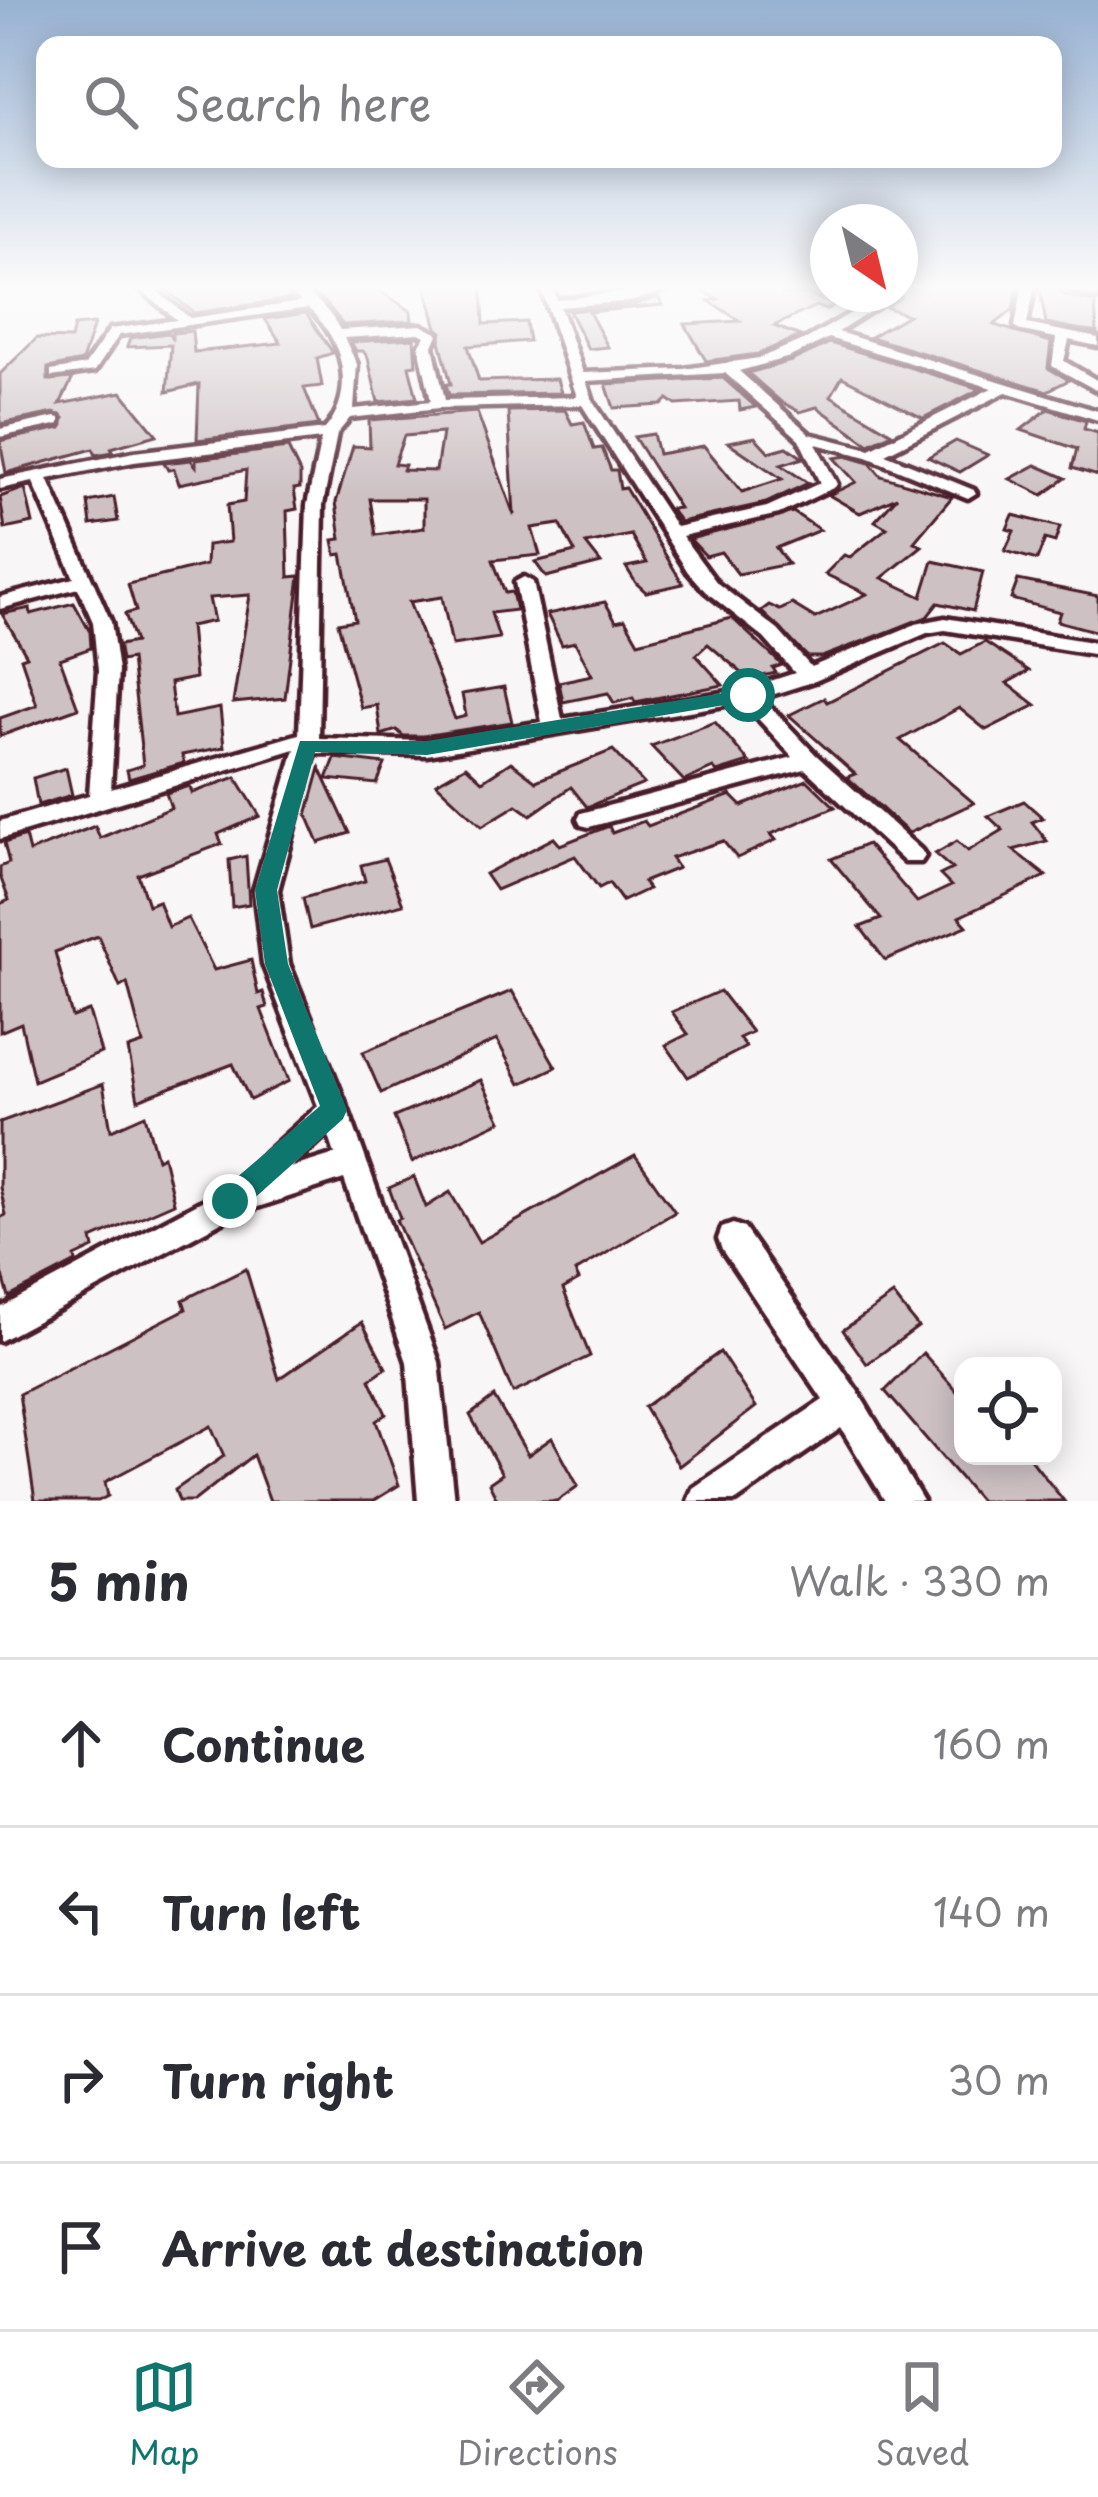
<!DOCTYPE html>
<html lang="en">
<head>
<meta charset="utf-8">
<style>
  :root { --surface:#fff; --page:#f7f7f7; --text:#2b2b33; --muted:#7c7c81; --line:#e1e1e2; --accent:#0f766e }
  body { margin:0; font-family:"Playpen Sans",sans-serif; background:var(--page); color:var(--text) }
  .controls { position:absolute; right:36px; bottom:36px; display:grid; overflow:hidden; border-radius:24px; box-shadow:0 6px 30px #0003 }
  .controls button { width:108px; height:108px; display:grid; place-items:center; padding:0; border:0; border-bottom:3px solid var(--line); background:var(--surface); color:var(--text); font:60px sans-serif }
  .compass { position:absolute; left:810px; top:204px; width:108px; height:108px; border-radius:50%; background:var(--surface); box-shadow:0 6px 30px #0003; rotate:145deg }
  .stop { position:absolute; width:36px; height:36px; margin:-27px; border:9px solid #0f766e; border-radius:50%; background:#fff }
  .stop.end { background:#0f766e; border-color:#fff; box-shadow:0 3px 12px #0008 }
  .list { margin:0; padding:0; list-style:none }
  h2 { display:flex; justify-content:space-between; align-items:center; height:156px; margin:0; padding:0 48px; font-size:51px }
  h2 small { font-size:39px; font-weight:400; color:var(--muted) }
  .list li { display:grid; grid-template-columns:78px 1fr auto; gap:36px; align-items:center; box-sizing:border-box; height:168px; padding:0 48px; border-top:3px solid var(--line) }
  .list b { display:block; font-size:45px; white-space:nowrap }
  .list em { font-size:39px; font-style:normal; color:var(--muted) }
  .icon { flex:none; width:66px; height:66px; fill:none; stroke:currentColor; stroke-width:2; stroke-linecap:round; stroke-linejoin:round }
  .map { position:relative; flex:none; width:1098px; height:1501px; overflow:hidden }
  .search { position:absolute; background:var(--surface); box-shadow:0 6px 30px #0003; left:36px; right:36px; top:36px; height:132px; display:flex; align-items:center; gap:30px; box-sizing:border-box; padding:0 42px; border-radius:24px; color:var(--muted); font-size:45px }
  .sheet { height:828px; background:var(--surface) }
  nav { display:flex; justify-content:space-around; align-items:center; box-sizing:border-box; height:168px; border-top:3px solid var(--line); background:var(--surface); font-size:33px; color:var(--muted) }
  nav a { display:grid; justify-items:center; gap:6px }
  nav .on { color:var(--accent) }
  .map>svg:first-child { display:block }
  .building { fill:#cdc1c4; stroke:#4a1f2b; stroke-width:3; fill-rule:evenodd }
  .lines { fill:none; stroke-linecap:round; stroke-linejoin:round }
  .minor-casing { stroke:#4a1f2b; stroke-width:9 }
  .minor { fill:#fff; fill-rule:evenodd }
  .route { fill:#0f766e }
</style>
</head>
<body>
<div class="map">
<svg width="1098" height="1501" viewBox="0 0 1098 1501">
  <rect width="100%" height="100%" fill="#f8f6f7"/>
  <filter id="ink" filterUnits="userSpaceOnUse"><feTurbulence type="fractalNoise" baseFrequency=".00833" numOctaves="2"/><feDisplacementMap in="SourceGraphic" scale="24" xChannelSelector="R" yChannelSelector="G"/><feConvolveMatrix kernelMatrix="1 2 1 2 8 2 1 2 1" color-interpolation-filters="sRGB"/></filter>
  <g filter="url(#ink)">
    <g class="building">
      <polygon points="160,285 279,285 291,299 194,313"/>
      <polygon points="302,285 371,285 411,311 412,321 343,325 327,304"/>
      <polygon points="425,285 482,285 484,324 526,322 529,341 468,346 479,381 557,379 561,393 449,395 446,384 451,384 440,341 442,332 437,328"/>
      <polygon points="693,285 781,285 782,294 807,294 834,305 826,310 816,306 774,326 801,336 758,354 706,361 685,324 740,321 709,301 718,299"/>
      <polygon points="900,285 1018,285 1013,310 994,325 1051,342 1048,368 1069,380 1047,391 870,337 908,315 885,307 900,298"/>
      <polygon points="1039,285 1056,286 1065,296 1095,302 1097,333 1046,323"/>
      <polygon points="658,297 663,305 589,312 608,347 588,349 569,311 633,305"/>
      <polygon points="306,313 333,353 317,358 322,386 304,388 319,425 197,440 199,384 167,392 171,345 127,347 130,338 168,333 172,338 172,333 192,331 194,352 281,343 265,319"/>
      <polygon points="94,324 82,361 48,368 48,380 73,378 60,404 122,392 157,435 111,448 113,452 96,455 93,449 6,473 0,441 61,428 64,418 54,413 0,424 0,374 37,338 71,339 74,326"/>
      <polygon points="414,338 416,365 409,366 417,398 378,402 368,358 363,351 356,351 351,342"/>
      <polygon points="830,343 850,349 980,389 923,418 842,377 831,396 892,433 869,444 817,407 800,412 780,401 748,373 791,361"/>
      <polygon points="723,378 756,407 740,410 739,401 676,405 668,399 662,405 614,408 606,384"/>
      <polygon points="1048,409 1086,421 1084,429 1098,433 1098,476 1072,468 1077,449 1021,430"/>
      <path d="M565,410l7,14 12,-2 10,27 8,-1 9,22h6l3,19 5,-1 58,96 -37,8 -10,-9 -10,-16 21,-4 -16,-28 -45,9 15,19 -55,14 -11,-15 40,-10 -15,-28 -28,4 8,27 -47,5 12,33 7,-1 4,18 -25,3 8,25 -47,7 -10,-48 -33,5 46,117 11,-3 -4,-22 42,-7 8,35 -89,14h-20l-6,-6 -16,5 -4,-30 -16,3 -23,-85 17,-3 -13,-66 -6,1 -3,-15 8,-1 -5,-37 17,-56 17,1 -1,-27 108,-8 37,103 -6,-104zM442,433l-6,38 -33,-1 2,-5 -11,-1 10,-28zM370,499h54v29l-48,7z"/>
      <polygon points="653,434 658,454 704,446 742,492 782,479 728,442 755,437 769,452 787,447 803,458 781,465 808,483 766,503 680,522 670,509 679,508 634,437"/>
      <polygon points="956,441 988,455 960,472 928,457"/>
      <polygon points="288,448 300,473 300,488 294,489 297,509 287,511 289,577 300,576 285,698 233,703 250,595 209,598 214,621 190,626 195,678 170,683 174,717 220,708 224,747 182,755 184,763 129,779 127,770 143,765 131,659 121,661 119,649 119,645 135,642 125,614 136,611 128,584 206,565 207,545 230,542 227,505 244,502 246,470 179,484 174,469 168,470 164,463 191,460 196,466 196,459"/>
      <polygon points="846,456 870,463 881,476 952,497 914,542 922,546 882,578 922,597 933,561 983,572 973,611 938,603 927,617 822,657 808,657 761,611 769,605 780,610 792,604 815,618 867,594 825,574 844,555 850,557 887,528 875,521 897,497 860,513 829,495 856,482 834,458"/>
      <polygon points="1036,465 1066,478 1043,495 1010,479"/>
      <polygon points="25,488 33,523 5,529 0,497"/>
      <polygon points="114,497 118,521 91,525 88,502"/>
      <polygon points="793,512 820,530 776,548 788,564 738,574 721,552 706,556 690,539"/>
      <polygon points="1013,515 1060,527 1055,542 1045,539 1037,560 1005,551 1014,531 1007,529"/>
      <polygon points="1018,580 1098,596 1098,632 1057,621 1060,612 1011,599"/>
      <polygon points="605,602 616,621 625,619 638,642 732,618 782,665 773,668 776,673 749,679 708,644 696,655 723,685 635,702 633,698 614,703 608,693 563,702 559,682 592,675 575,642 562,645 547,614"/>
      <polygon points="74,603 90,632 91,648 60,659 78,708 0,736 0,718 37,705 21,658 27,656 2,614 30,608 31,614"/>
      <polygon points="985,642 1029,671 1007,683 1036,705 986,730 959,708 900,740 974,803 909,833 847,777 855,774 789,715 824,698 827,702 945,643 961,654"/>
      <polygon points="715,722 749,762 717,772 713,768 684,781 651,746"/>
      <polygon points="613,750 644,784 587,807 571,787 531,815 517,805 482,826 436,783 466,766 482,781 511,762 536,781"/>
      <polygon points="335,758 385,764 377,784 327,779"/>
      <polygon points="66,768 72,795 38,805 33,778"/>
      <polygon points="320,768 350,833 319,843 307,815"/>
      <polygon points="236,777 260,816 218,834 222,844 138,875 148,905 158,901 168,927 188,918 214,970 251,960 258,994 263,992 267,1007 261,1009 289,1081 250,1100 233,1064 138,1100 128,1049 143,1044 127,983 120,987 98,936 55,952 72,1017 89,1011 101,1053 34,1081 21,1023 0,1032 0,904 9,900 0,876 0,867 9,863 4,843 25,836 29,852 95,826 100,838 171,808 166,793 190,786 192,793"/>
      <polygon points="807,780 835,807 771,834 776,840 737,858 723,841 671,858 678,868 643,882 648,889 622,901 609,883 599,888 575,856 496,890 485,874 554,838 560,845 609,826 612,833 644,821 648,826 731,795 742,806"/>
      <polygon points="1024,801 1043,818 1032,822 1047,841 1013,850 1046,876 959,917 967,926 885,960 860,927 881,919 831,859 867,844 917,902 951,886 940,875 952,869 935,854 957,841 968,851 1003,830 988,816"/>
      <polygon points="246,856 249,904 232,907 229,860"/>
      <polygon points="385,859 403,904 310,929 303,898 365,881 361,865"/>
      <polygon points="512,991 556,1067 520,1084 497,1040 381,1093 363,1052"/>
      <polygon points="720,991 752,1032 739,1038 746,1047 688,1077 666,1045 688,1034 672,1012"/>
      <polygon points="481,1080 501,1121 412,1162 394,1117"/>
      <polygon points="103,1084 111,1130 145,1115 157,1159 163,1156 174,1203 92,1239 94,1248 75,1257 76,1262 9,1297 0,1265 0,1218 6,1215 0,1187 0,1122"/>
      <polygon points="635,1155 675,1212 575,1272 579,1280 563,1289 590,1356 513,1393 479,1312 445,1329 396,1220 400,1218 389,1188 414,1177 426,1207 450,1192 479,1242"/>
      <polygon points="246,1269 279,1379 362,1322 386,1368 370,1379 386,1414 376,1421 399,1485 373,1501 270,1501 253,1455 194,1501 179,1501 175,1490 224,1456 211,1426 105,1482 108,1496 98,1501 35,1501 19,1394 186,1309 183,1300"/>
      <polygon points="893,1295 918,1327 867,1364 843,1330"/>
      <polygon points="720,1352 756,1407 679,1466 644,1407"/>
      <polygon points="923,1353 963,1398 963,1456 1028,1456 1064,1501 980,1501 885,1391"/>
      <polygon points="494,1397 528,1455 552,1438 578,1486 557,1501 498,1501 489,1483 502,1474 470,1415"/>
    </g>
    <g class="lines">
      <defs>
        <g id="minor">
          <path d="M135,285h14l41,33 111,-16 -18,-17c23,0 47,25 57,45l81,-5 17,9 -5,12 12,54 132,-3 -37,-112h12l5,15 122,-15 -46,16 -73,6 23,66 101,-4 75,-11 49,-20 48,-28 -59,-25h17l14,5v4l37,11 18,-11h15l-60,38 260,79v9l-92,-28 -121,62 89,36 2,3 -8,5 -101,-41 -51,-13 21,40 -2,3 -56,27 -97,22 35,47 61,47 33,37 105,-43 29,-6 153,25v12l-153,-25 -18,3 -112,48 -53,17 54,57 105,95 4,6 -4,6h-16l-100,-93 -216,58 -8,-2 -3,-6 3,-6 212,-56 -50,-55 -316,53 -112,-2 -37,137 11,74 59,146 91,252 15,139h-36l-11,-139 -63,-183 -108,35 -236,127v-33l228,-121 90,-81 -55,-142 -9,-74 41,-141 -295,90v-18l89,-26 9,-124 -5,-49 -15,-34 -78,21v-12l74,-19 -41,-96 -33,7v-10l134,-27 191,-23c32,-37 18,-90 -17,-121l-189,27 -24,36 -44,6v-6l34,-6 25,-36 67,-9zM419,333l6,3 -6,10 12,55 -77,8 3,-45 -13,-26zM829,338l163,50 -122,61 -60,-15 -71,-63 51,-14zM725,373l74,66 21,44 -53,24 -91,20 -83,-126 -7,-20zM582,405l106,167 17,19 59,47 31,35 -49,16 -184,30 -29,-137 -9,-5 -9,5 27,140 -115,19 -108,-3 4,-233 14,-71 13,-16 89,-10zM321,439l-14,66 -8,229 -188,55 7,-118 -7,-49 -63,-143 86,-17zM328,1133l7,21 -45,14z"/>
          <polygon points="1023,285 1035,285 1027,324 1098,338 1098,346 1069,340 1064,361 1098,381 1098,391 1052,366 1056,338 1018,330 1015,326"/>
          <polygon points="1060,285 1098,290 1098,298 1062,288"/>
          <polygon points="55,417 60,418 60,424 0,437 0,429"/>
          <polygon points="733,1224 744,1228 858,1392 923,1501 885,1501 841,1428 736,1501 688,1501 693,1488 823,1400 722,1250 718,1239 722,1228"/>
        </g>
      </defs>
      <use href="#minor" class="minor-casing"/>
      <use href="#minor" class="minor"/>
    </g>
  </g>
  <linearGradient id="sky" x2="0" y2="1"><stop stop-color="#97b1d2"/><stop offset="0.58" stop-color="#fcfbfb"/><stop offset="1" stop-color="#fcfbfb" stop-opacity="0"/></linearGradient>
  <rect width="1098" height="495" fill="url(#sky)"/>
  <polygon class="route" points="748,689 757,695 754,700 427,755 315,752 277,890 288,964 347,1110 343,1119 240,1211 230,1215 221,1211 217,1201 221,1191 320,1106 265,964 255,890 300,741 427,741"/>
</svg>
<div class="controls">
<button><svg class="icon" aria-label="locate" viewBox="0 0 24 24"><circle cx="12" cy="12" r="6"/><path d="M12 2v4M12 18v4M2 12h4M18 12h4"/></svg></button>
</div>
<svg class="compass" viewBox="-18 -18 36 36"><path d="M0-13l5 13h-10z" fill="#e53935"/><path d="M0 13l5-13h-10z" fill="#7c7c81"/></svg>
<div class="stop" style="left:748px;top:695px"></div>
<div class="stop end" style="left:230px;top:1201px"></div>
<div class="search"><svg class="icon" aria-label="search" viewBox="0 0 24 24"><circle cx="10" cy="10" r="6"/><path d="M15 15l6 6"/></svg>Search here</div>
</div>
<section class="sheet">
<h2>5 min<small>Walk · 330 m</small></h2>
<ul class="list">
<li><svg class="icon" aria-label="ahead" viewBox="0 0 24 24"><path d="M12 20V5M6 11l6-6 6 6"/></svg><div><b>Continue</b></div><em>160 m</em></li>
<li><svg class="icon" aria-label="left" viewBox="0 0 24 24"><path d="M17 20v-9H6M10 6l-5 5 5 5"/></svg><div><b>Turn left</b></div><em>140 m</em></li>
<li><svg class="icon" aria-label="right" viewBox="0 0 24 24"><path d="M7 20v-9h11M14 6l5 5-5 5"/></svg><div><b>Turn right</b></div><em>30 m</em></li>
<li><svg class="icon" aria-label="arrive" viewBox="0 0 24 24"><path d="M6 21V4h12l-3 4 3 4H6"/></svg><div><b>Arrive at destination</b></div></li>
</ul>
</section>
<nav>
<a class="on"><svg class="icon" aria-label="map" viewBox="0 0 24 24"><path d="M3 6l6-2 6 2 6-2v14l-6 2-6-2-6 2zM9 4v14M15 6v14"/></svg>Map</a>
<a><svg class="icon" aria-label="directions" viewBox="0 0 24 24"><path d="M12 3l9 9-9 9-9-9zM9 14v-3h6M13 9l2 2-2 2"/></svg>Directions</a>
<a><svg class="icon" aria-label="saved" viewBox="0 0 24 24"><path d="M7 4h10v16l-5-4-5 4z"/></svg>Saved</a>
</nav>
</body>
</html>
